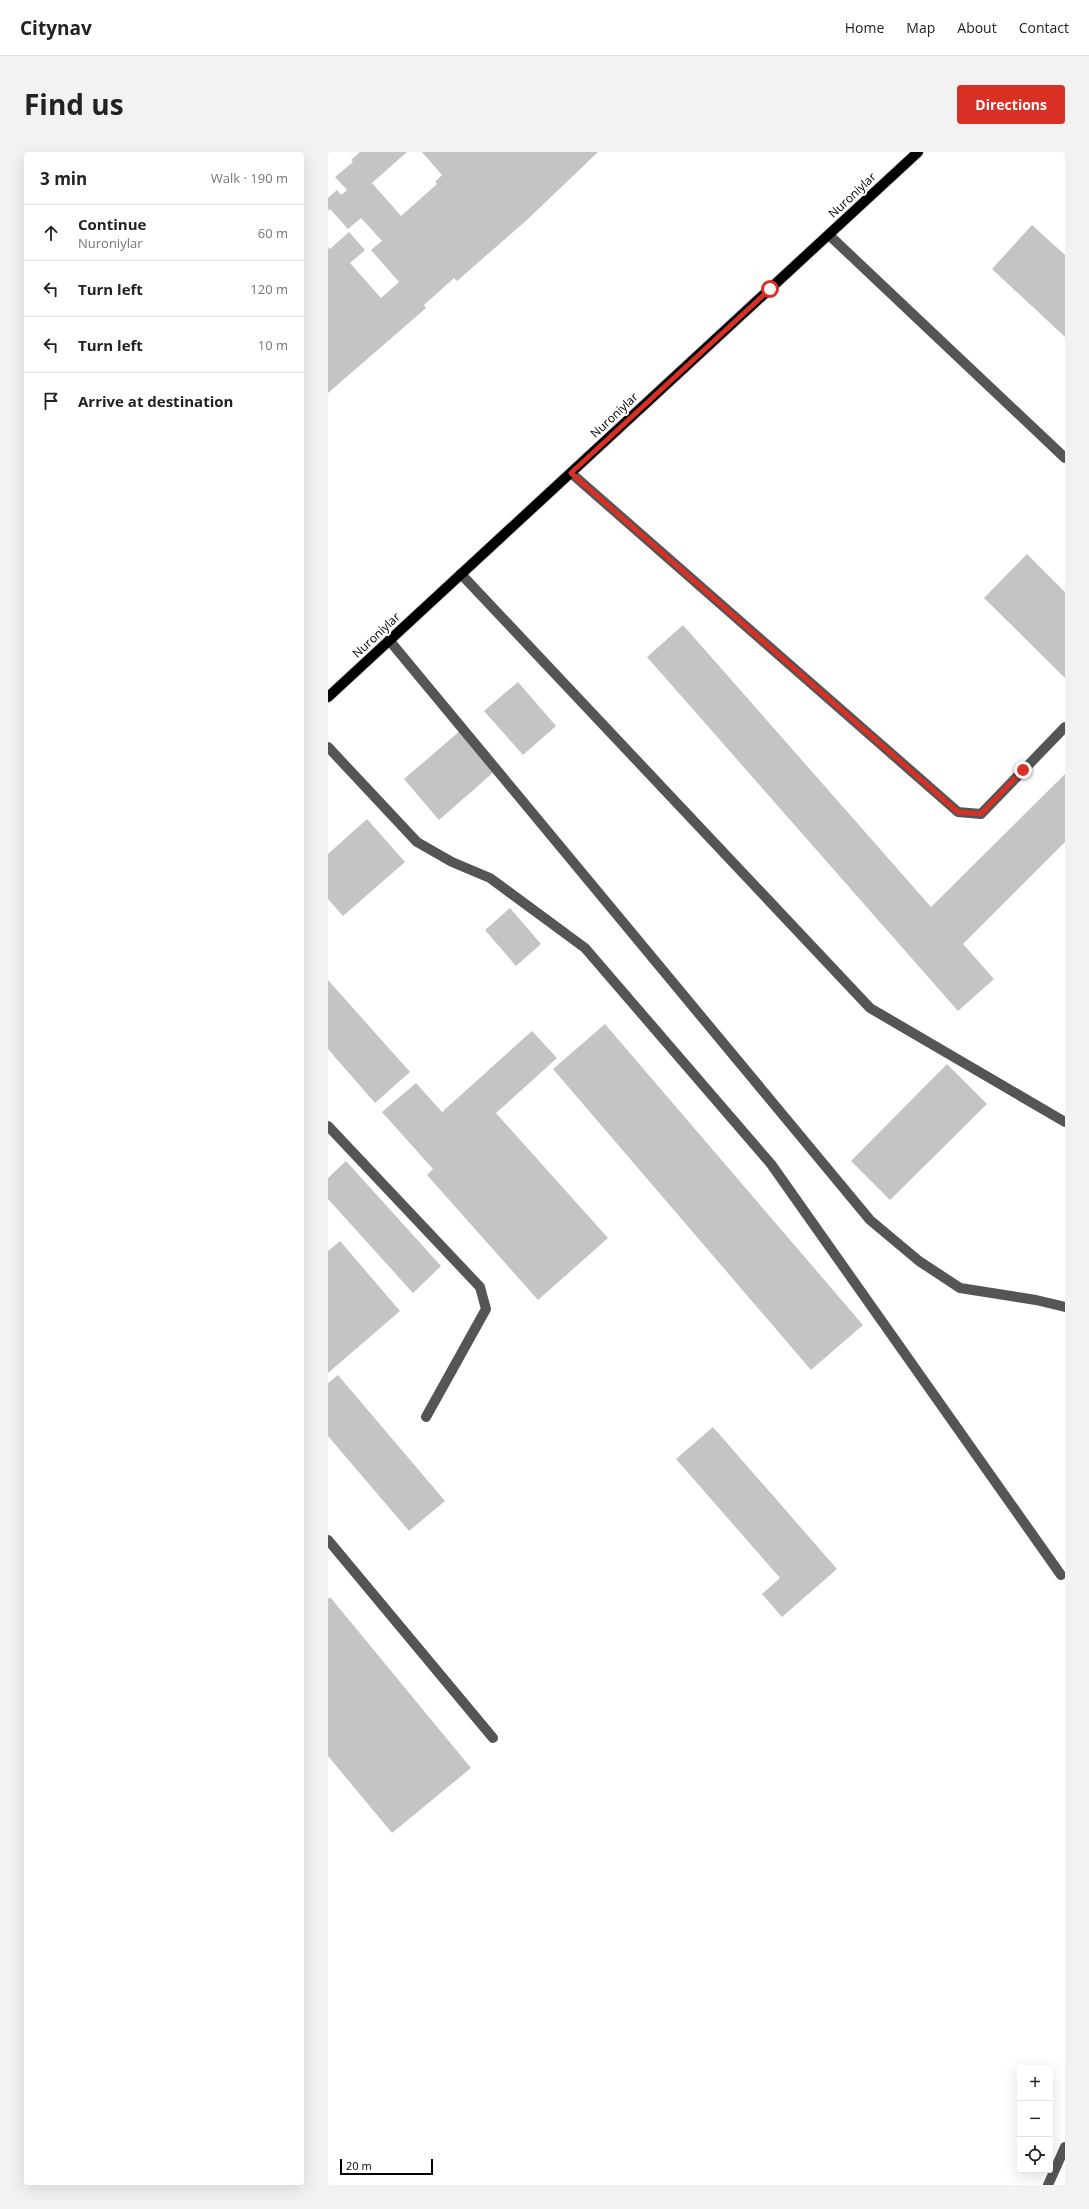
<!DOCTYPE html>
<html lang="en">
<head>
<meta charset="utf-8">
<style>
  :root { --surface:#fff; --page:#f2f2f2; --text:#222; --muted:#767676; --line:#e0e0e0; --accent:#d93025 }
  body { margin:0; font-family:"Open Sans",sans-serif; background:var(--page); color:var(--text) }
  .controls { position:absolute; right:12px; bottom:12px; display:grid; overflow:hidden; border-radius:4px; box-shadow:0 4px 16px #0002 }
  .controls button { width:36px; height:36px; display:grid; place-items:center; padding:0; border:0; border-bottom:1px solid var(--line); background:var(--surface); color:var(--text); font:20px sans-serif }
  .scale { position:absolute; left:12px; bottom:10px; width:93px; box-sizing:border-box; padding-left:4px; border:2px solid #000; border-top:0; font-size:11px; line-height:14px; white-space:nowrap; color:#000; -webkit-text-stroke:3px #fff; paint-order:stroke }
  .stop { position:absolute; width:12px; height:12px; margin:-9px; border:3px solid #d93025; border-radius:50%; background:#fff }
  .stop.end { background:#d93025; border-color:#fff; box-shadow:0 1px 4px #0008 }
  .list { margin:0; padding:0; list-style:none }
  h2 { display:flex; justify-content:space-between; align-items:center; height:52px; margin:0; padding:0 16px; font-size:17px }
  h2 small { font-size:13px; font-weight:400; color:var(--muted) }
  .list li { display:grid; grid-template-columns:26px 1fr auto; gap:12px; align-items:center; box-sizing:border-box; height:56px; padding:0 16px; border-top:1px solid var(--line) }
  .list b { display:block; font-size:15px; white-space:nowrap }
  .list p { margin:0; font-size:13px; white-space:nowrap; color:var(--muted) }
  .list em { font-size:13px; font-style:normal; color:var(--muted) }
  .icon { flex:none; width:22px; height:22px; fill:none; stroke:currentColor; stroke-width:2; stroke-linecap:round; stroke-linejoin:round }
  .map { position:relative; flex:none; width:737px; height:2033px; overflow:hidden; border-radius:4px }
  header { display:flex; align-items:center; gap:24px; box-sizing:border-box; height:56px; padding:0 20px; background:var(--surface); border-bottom:1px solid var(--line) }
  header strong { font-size:19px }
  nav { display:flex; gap:22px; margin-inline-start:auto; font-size:14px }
  .intro { display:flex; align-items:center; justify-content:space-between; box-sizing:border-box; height:96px; padding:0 24px }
  h1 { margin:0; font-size:28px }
  .button { padding:10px 18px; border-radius:4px; background:var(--accent); color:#fff; font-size:14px; font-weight:700 }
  main { display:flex; gap:24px; padding:0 24px }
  aside { flex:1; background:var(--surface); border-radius:4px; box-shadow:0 4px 16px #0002 }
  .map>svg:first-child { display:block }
  .building { fill:#c4c4c4 }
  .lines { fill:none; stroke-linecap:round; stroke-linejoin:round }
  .major-casing { stroke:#dbdbdb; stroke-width:12 }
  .minor { stroke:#555; stroke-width:10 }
  .major { stroke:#000; stroke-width:10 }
  .route { stroke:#d93025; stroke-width:5 }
  .labels { text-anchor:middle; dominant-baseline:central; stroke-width:4; stroke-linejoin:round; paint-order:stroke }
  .street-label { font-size:12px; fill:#000; stroke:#fff }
</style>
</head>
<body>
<header>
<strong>Citynav</strong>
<nav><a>Home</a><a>Map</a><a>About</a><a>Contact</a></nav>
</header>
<div class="intro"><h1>Find us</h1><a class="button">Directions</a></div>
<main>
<aside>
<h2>3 min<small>Walk · 190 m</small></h2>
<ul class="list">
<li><svg class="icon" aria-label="ahead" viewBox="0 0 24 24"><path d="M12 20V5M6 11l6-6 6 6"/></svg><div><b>Continue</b><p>Nuroniylar</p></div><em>60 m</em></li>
<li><svg class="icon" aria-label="left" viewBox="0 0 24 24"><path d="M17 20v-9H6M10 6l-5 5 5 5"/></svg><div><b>Turn left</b></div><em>120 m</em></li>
<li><svg class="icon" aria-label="left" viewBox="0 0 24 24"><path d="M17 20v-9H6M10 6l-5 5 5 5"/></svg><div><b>Turn left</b></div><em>10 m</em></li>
<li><svg class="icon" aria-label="arrive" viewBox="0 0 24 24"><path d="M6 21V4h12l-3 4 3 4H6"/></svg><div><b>Arrive at destination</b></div></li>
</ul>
</aside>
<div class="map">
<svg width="737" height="2033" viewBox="0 0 737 2033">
  <rect width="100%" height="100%" fill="#fff"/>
  <g class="building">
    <polygon points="32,0 79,0 44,31 73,64 109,32 107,30 114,23 94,0 270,0 201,66 129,129 126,126 96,153 98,156 0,241 0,95 2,97 21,80 37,98 22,111 53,146 71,130 43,98 54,89 33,66 20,77 2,57 0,59 0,46 9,38 13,43 19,38 7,25 25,10 23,8"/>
    <polygon points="704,73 737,103 737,185 664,117"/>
    <polygon points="699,402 737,440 737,526 656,446"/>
    <polygon points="355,473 603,755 737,622 737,690 635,792 666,827 630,859 319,505"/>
    <polygon points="190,530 228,574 195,603 156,559"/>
    <polygon points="133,578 167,619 111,668 76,627"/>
    <polygon points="39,667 77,710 15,764 0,747 0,702"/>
    <polygon points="182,756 213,792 188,814 157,778"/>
    <polygon points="0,828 82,920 47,951 0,897"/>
    <polygon points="277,872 535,1173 483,1218 225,917"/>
    <polygon points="204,879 229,906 168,961 280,1086 210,1148 99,1023 105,1017 54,960 88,931 114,960"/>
    <polygon points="619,912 659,952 562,1048 523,1009"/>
    <polygon points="18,1009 113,1114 85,1141 0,1047 0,1026"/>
    <polygon points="12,1089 72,1159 0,1221 0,1099"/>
    <polygon points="10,1223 117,1349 81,1379 0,1284 0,1231"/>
    <polygon points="385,1275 509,1417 454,1465 434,1442 452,1426 348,1307"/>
    <polygon points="2,1445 143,1616 64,1681 0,1604 0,1447"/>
  </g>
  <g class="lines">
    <defs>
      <polyline id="major" points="0,545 590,0"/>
    </defs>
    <use href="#major" class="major-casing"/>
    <g class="minor">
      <polyline points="501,83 737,306"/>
      <polyline points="243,321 630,660 653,662 737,575"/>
      <polyline points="133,422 542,856 737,970"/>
      <polyline points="61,488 542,1068 591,1109 632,1136 708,1148 737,1155"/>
      <polyline points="0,595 89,690 124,710 162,726 257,796 443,1012 733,1423"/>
      <polyline points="0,974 152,1135 158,1157 98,1265"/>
      <polyline points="0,1388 165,1586"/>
      <polyline points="720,2033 737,1995"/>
    </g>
    <use href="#major" class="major"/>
  </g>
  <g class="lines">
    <polyline class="route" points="442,137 243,321 630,660 653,662 695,618"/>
  </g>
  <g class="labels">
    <g class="street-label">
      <text transform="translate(524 43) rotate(-43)">Nuroniylar</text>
      <text transform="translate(286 263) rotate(-43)">Nuroniylar</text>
      <text transform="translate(48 483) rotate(-43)">Nuroniylar</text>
    </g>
  </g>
</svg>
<div class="controls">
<button>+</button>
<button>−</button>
<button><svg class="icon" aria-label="locate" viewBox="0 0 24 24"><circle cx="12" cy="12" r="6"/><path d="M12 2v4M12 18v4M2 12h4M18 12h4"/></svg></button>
</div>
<div class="scale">20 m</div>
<div class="stop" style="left:442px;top:137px"></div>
<div class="stop end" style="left:695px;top:618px"></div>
</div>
</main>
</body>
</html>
